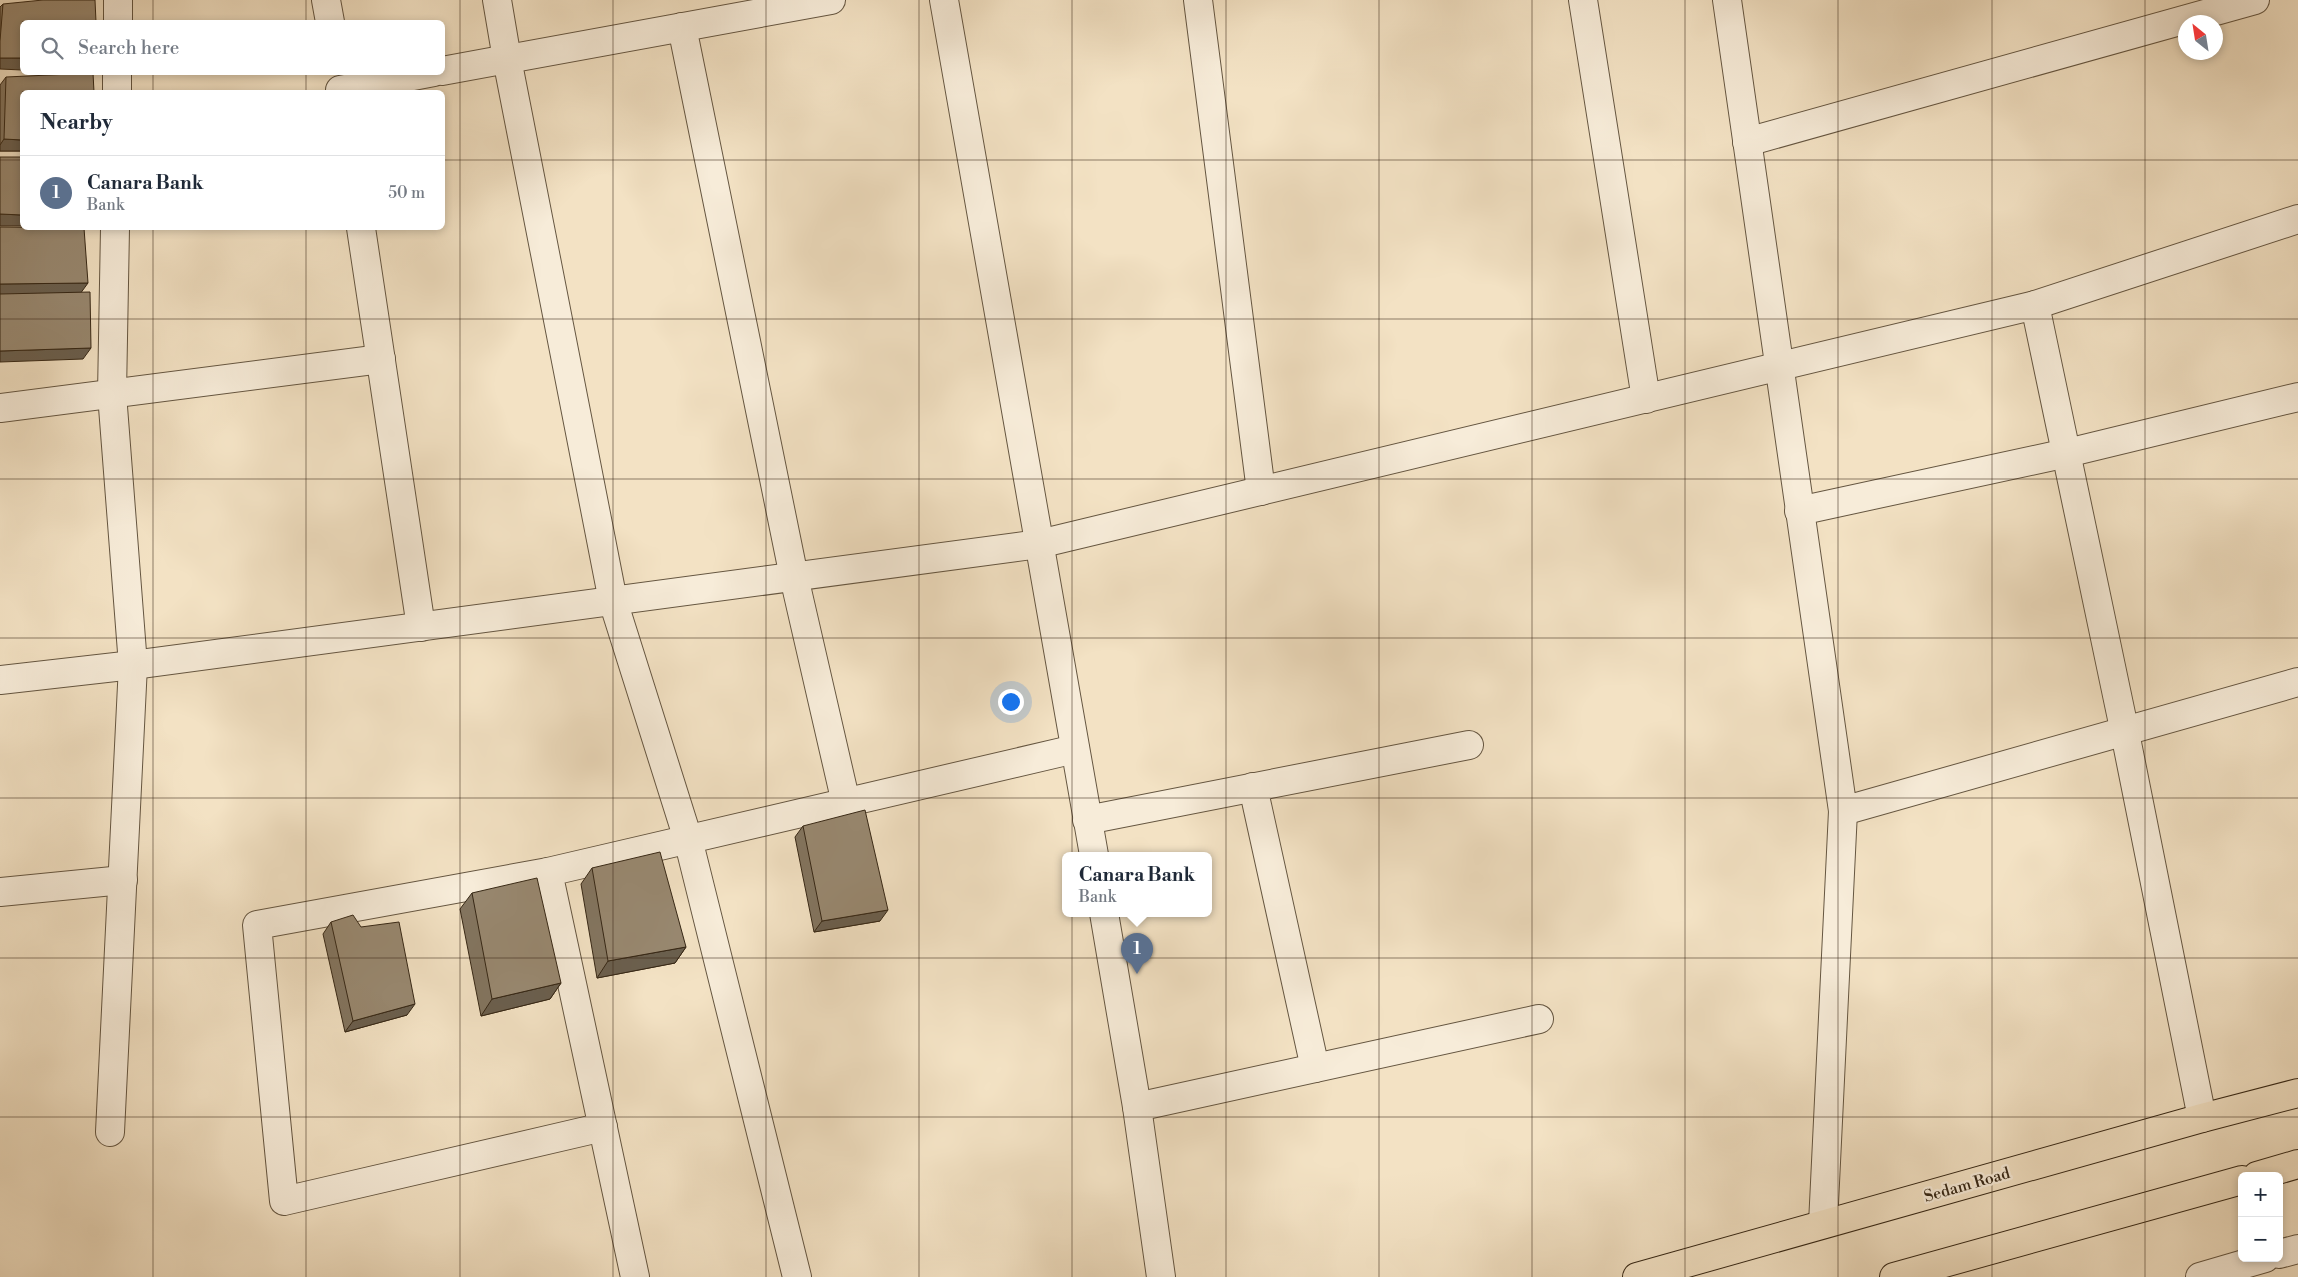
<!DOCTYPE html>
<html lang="en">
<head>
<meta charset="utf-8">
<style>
  :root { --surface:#fff; --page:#f6f6f7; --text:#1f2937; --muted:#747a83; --line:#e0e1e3; --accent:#7c3aed }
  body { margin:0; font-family:"Libre Bodoni",serif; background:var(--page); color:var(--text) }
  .controls { position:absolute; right:15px; bottom:15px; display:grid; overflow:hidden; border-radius:8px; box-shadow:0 2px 8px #0003 }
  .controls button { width:45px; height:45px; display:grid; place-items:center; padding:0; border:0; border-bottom:1px solid var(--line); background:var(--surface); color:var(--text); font:25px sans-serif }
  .compass { position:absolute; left:2178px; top:15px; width:45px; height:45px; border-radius:50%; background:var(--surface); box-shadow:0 2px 8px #0003; rotate:330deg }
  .you { position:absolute; left:1010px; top:701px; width:18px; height:18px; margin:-12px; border:4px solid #fff; border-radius:50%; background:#1a73e8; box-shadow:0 0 0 8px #1a73e833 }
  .badge { display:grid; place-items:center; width:32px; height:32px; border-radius:50%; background:var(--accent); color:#fff; font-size:16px; font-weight:700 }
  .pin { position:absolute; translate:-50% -41px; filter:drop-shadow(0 1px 2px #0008) }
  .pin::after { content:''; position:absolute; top:26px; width:18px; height:15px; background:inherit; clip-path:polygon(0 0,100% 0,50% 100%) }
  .popup { position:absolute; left:1062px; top:852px; width:150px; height:65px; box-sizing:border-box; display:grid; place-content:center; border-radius:8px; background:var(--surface); filter:drop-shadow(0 1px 4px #0005); font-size:16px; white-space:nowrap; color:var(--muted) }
  .popup b { font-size:19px; color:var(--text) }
  .popup::after { content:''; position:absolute; left:50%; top:100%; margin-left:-10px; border:10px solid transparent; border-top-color:var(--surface) }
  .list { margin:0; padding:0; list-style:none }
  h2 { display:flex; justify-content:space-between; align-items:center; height:65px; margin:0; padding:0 20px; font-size:21px }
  h2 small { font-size:16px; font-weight:400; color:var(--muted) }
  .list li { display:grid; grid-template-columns:32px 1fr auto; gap:15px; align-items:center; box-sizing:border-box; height:75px; padding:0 20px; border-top:1px solid var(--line) }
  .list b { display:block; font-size:19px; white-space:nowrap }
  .list p { margin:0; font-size:16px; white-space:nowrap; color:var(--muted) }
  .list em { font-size:16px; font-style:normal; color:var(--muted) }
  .icon { flex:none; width:28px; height:28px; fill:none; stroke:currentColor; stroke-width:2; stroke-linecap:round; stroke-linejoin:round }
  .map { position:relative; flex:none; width:2298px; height:1277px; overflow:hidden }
  .search { position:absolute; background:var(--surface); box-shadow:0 2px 8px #0003; left:20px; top:20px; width:425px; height:55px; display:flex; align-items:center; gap:12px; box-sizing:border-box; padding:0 18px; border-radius:8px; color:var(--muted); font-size:19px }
  .panel { position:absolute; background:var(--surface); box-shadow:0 2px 8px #0003; left:20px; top:90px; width:425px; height:140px; border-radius:8px }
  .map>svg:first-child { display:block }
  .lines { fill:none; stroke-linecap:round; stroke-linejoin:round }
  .street-casing { stroke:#655641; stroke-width:30 }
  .primary-casing { stroke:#362715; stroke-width:30 }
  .street { stroke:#f7ecd9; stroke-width:28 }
  .primary { stroke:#f3e2c4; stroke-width:28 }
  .wall { fill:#837560; stroke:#362715 }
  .shaded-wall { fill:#6a5f4e; stroke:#362715 }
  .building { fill:#988870; stroke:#362715 }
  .grid { fill:none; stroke:#362715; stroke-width:1; stroke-opacity:0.55 }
  .labels { text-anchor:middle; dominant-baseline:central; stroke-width:4.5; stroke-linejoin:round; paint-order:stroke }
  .street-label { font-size:16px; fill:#362715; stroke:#f7ecd9 }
</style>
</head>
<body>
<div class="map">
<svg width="2298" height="1277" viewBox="0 0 2298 1277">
  <rect width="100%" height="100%" fill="#f3e2c4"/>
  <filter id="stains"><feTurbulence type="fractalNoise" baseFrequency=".004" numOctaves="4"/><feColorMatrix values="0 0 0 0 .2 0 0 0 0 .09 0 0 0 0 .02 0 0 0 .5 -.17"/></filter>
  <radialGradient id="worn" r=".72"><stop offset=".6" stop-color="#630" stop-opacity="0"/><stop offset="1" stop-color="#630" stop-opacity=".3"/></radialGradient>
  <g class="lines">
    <defs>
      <g id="street">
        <polyline points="326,0 330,22"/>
        <polyline points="497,0 507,59 613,601 688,839 797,1277"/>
        <polyline points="944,0 1094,855"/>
        <polyline points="1198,0 1261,491"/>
        <polyline points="1583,0 1646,399"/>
        <polyline points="1727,0 1843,811 2298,682"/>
        <polyline points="118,22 118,0"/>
        <polyline points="682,27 794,577 846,803"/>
        <polyline points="442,71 831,0"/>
        <polyline points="340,90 434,72"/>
        <polyline points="117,92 117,72"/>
        <polyline points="1747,142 2255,0"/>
        <polyline points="361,228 421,627"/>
        <polyline points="2035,305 2298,219"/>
        <polyline points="0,408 381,359"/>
        <polyline points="1799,511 2067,453 2298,397"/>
        <polyline points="0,680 133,665 1039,544 2035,305 2125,733 2202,1118"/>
        <polyline points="1253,787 1315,1068"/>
        <polyline points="1087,820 1469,745"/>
        <polyline points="548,872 257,925 284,1201 603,1127"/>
        <polyline points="0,892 123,880"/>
        <polyline points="1104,913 1137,1107 1161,1277"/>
        <polyline points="1137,1107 1539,1019"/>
        <polyline points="110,1132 133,665 112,394 115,228"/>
        <polyline points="1823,1224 1843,811"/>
        <polyline points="2279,1254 2298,1249"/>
        <polyline points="635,1277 548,872 1075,749"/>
        <polyline points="2200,1277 2265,1258"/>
      </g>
      <g id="primary">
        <polyline points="2257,1176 2298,1164"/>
        <polyline points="1637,1277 2202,1118 2298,1093"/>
        <polyline points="1894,1277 2242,1180"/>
      </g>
    </defs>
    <use href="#street" class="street-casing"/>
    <use href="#primary" class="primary-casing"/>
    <use href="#street" class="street"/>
    <use href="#primary" class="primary"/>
  </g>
  <g class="wall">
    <polygon points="3,4 0,69 0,7"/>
    <polygon points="6,77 22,92 22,151 0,151 0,85"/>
    <polygon points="803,826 880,921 814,932 795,837"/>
    <polygon points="592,868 686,947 675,963 597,978 581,884"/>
    <polygon points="472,893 561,983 550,999 481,1016 460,909"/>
    <polygon points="331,922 407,1015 345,1032 323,934"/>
  </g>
  <g class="shaded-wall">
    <polygon points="0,58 22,58 22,70 0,69"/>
    <polygon points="4,139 22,140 22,151 0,151 0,145"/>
    <polygon points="0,214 22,215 22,226 0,226"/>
    <polygon points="88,283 80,294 0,295 0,284"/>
    <polygon points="91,348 83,359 0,362 0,351"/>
    <polygon points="888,910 880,921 814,932 822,921"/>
    <polygon points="686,947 675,963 597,978 608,961"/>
    <polygon points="561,983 550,999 481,1016 492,999"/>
    <polygon points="415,1004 407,1015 345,1032 353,1021"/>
  </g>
  <g class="building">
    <polygon points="43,0 95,0 96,22 22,22 22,58 0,58 0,41 3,4"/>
    <polygon points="93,73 94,92 22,92 22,140 4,139 6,77"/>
    <polygon points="0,157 22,157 22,215 0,214"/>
    <polygon points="0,227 84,228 88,283 0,284"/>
    <polygon points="90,292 91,348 0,351 0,294"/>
    <polygon points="865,810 888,910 822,921 803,826"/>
    <polygon points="660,852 686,947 608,961 592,868"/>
    <polygon points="537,878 561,983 492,999 472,893"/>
    <polygon points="353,915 361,927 399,922 415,1004 353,1021 331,922"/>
  </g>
  <path class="grid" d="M153,0v22M306,0v22M460,0v1277M613,0v1277M766,0v1277M919,0v1277M1072,0v1277M1226,0v1277M1379,0v1277M1532,0v1277M1685,0v1277M1838,0v1277M1992,0v1277M2145,0v1277M153,72v20M306,72v20M0,160h22M442,160h1856M153,228v1049M306,228v1049M0,319h2298M0,479h2298M0,638h2298M0,798h2298M0,958h2298M0,1117h2298"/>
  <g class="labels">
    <g class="street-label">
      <text transform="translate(1967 1185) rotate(-16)">Sedam Road</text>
    </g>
  </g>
  <rect width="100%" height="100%" filter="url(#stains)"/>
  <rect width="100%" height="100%" fill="url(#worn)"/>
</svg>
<div class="controls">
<button>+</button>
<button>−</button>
</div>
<svg class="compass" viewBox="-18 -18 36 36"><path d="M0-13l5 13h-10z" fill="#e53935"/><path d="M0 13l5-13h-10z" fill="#747a83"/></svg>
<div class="you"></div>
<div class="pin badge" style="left:1137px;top:974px;background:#5c6f8a">1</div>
<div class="popup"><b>Canara Bank</b>Bank</div>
<div class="search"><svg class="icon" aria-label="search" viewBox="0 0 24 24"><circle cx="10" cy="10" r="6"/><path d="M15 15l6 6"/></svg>Search here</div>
<section class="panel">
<h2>Nearby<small></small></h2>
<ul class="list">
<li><span class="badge" style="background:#5c6f8a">1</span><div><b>Canara Bank</b><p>Bank</p></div><em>50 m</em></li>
</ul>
</section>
</div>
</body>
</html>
